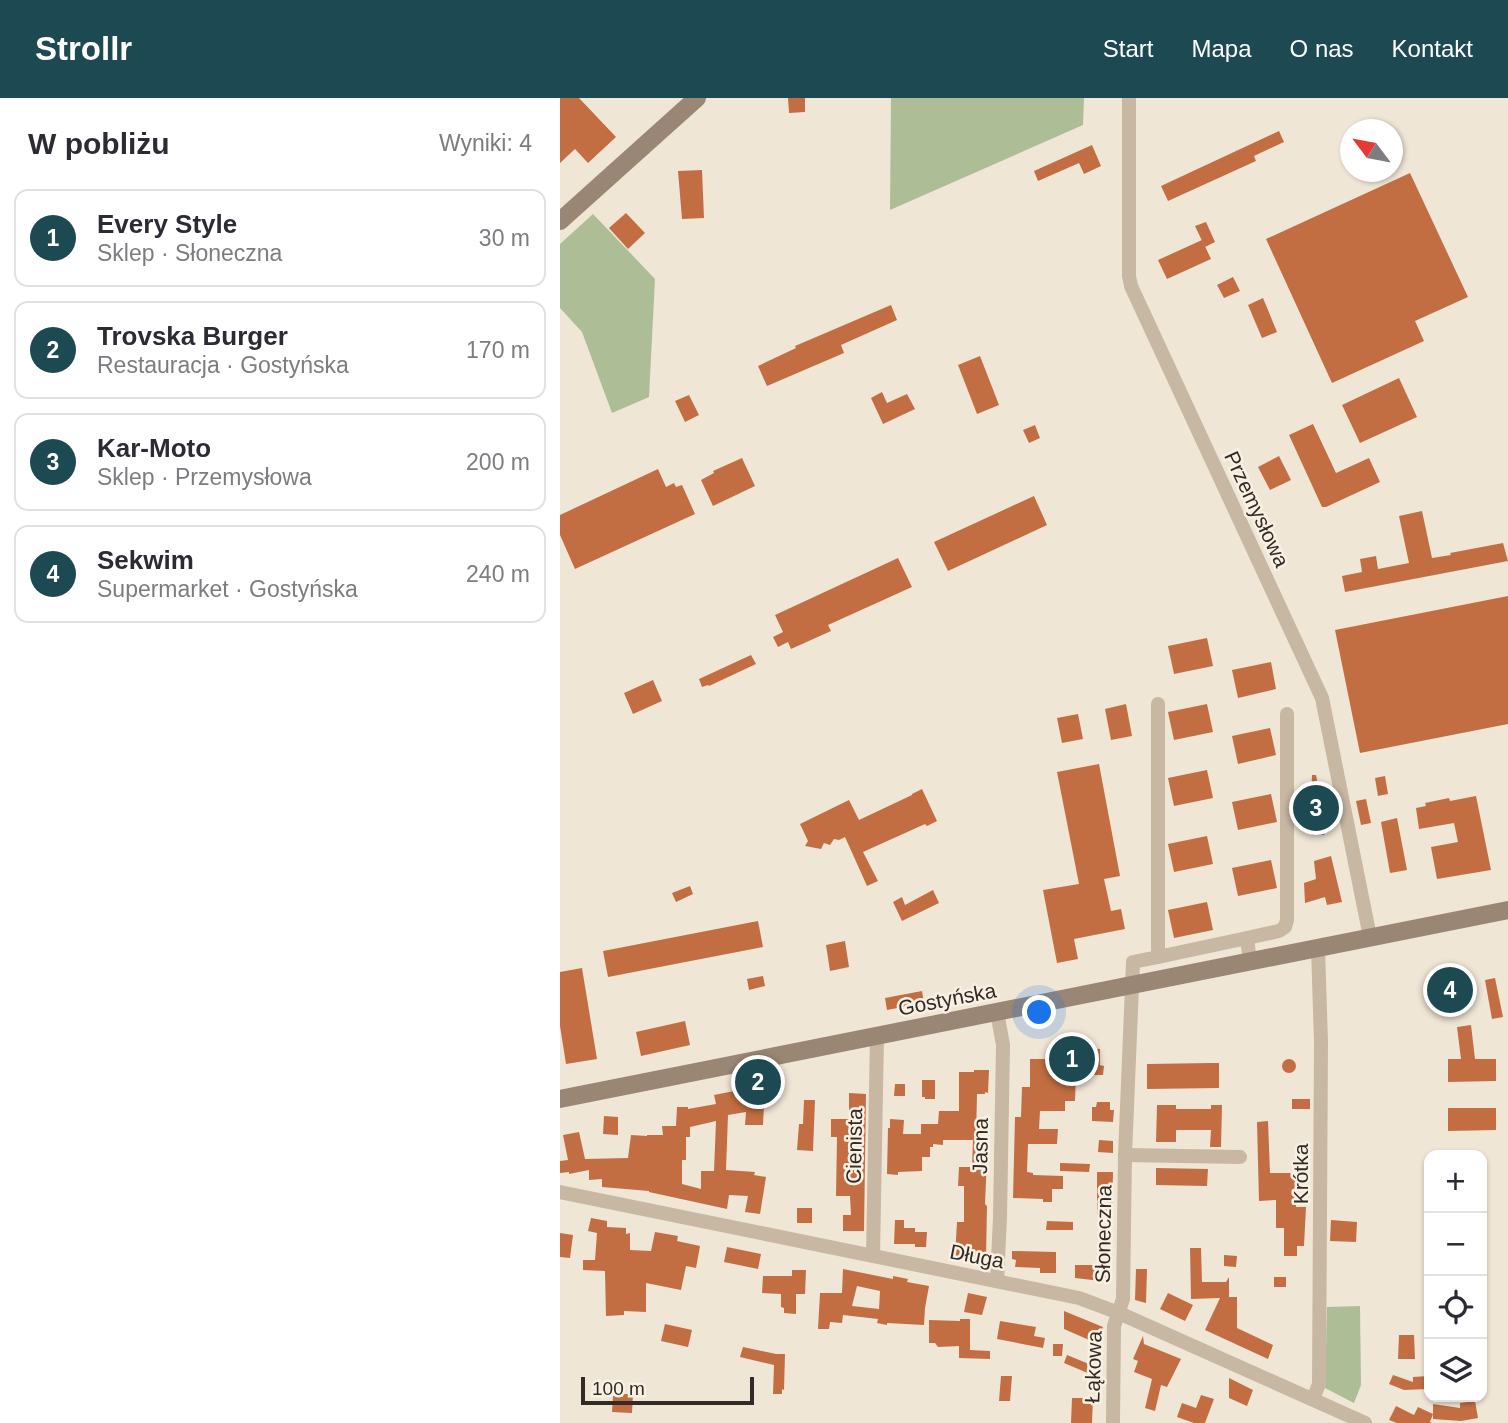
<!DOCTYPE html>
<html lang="pl">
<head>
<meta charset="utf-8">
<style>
  :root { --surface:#fff; --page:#f2f2f3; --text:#2b2b33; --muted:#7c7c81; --line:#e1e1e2; --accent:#1c4952 }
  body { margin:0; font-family:Arial,sans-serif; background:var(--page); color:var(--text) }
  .controls { position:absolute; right:21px; bottom:21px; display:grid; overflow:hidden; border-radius:14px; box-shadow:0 2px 5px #0004 }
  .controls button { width:63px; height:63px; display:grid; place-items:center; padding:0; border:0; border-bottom:2px solid var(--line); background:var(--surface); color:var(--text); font:35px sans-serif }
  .compass { position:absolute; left:780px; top:21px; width:63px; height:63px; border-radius:50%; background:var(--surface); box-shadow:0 2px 5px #0004; rotate:302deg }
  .scale { position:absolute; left:21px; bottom:18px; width:173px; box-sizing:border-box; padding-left:7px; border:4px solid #322a25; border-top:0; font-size:19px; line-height:24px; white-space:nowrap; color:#322a25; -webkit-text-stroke:5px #f8f0e2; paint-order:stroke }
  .you { position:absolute; left:480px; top:915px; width:24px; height:24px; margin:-18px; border:5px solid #fff; border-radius:50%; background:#1a73e8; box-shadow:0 0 0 10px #1a73e833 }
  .badge { display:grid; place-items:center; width:46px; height:46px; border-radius:50%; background:var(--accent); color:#fff; font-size:23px; font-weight:700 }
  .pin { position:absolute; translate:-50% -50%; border:4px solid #fff; box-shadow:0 2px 7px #0006 }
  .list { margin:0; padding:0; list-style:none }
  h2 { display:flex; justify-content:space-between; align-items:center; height:91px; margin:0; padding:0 28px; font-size:30px }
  h2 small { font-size:23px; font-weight:400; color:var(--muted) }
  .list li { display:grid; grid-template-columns:46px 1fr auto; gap:21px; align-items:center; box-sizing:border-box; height:98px; margin:0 14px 14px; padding:0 14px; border:2px solid var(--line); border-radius:14px }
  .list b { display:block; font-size:26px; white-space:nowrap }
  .list p { margin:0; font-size:23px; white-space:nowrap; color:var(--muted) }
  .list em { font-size:23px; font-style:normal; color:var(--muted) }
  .icon { flex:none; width:38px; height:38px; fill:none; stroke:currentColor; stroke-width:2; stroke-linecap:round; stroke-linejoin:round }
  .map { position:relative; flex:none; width:948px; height:1325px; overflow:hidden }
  header { display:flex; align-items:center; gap:42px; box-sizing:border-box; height:98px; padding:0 35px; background:var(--accent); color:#fff }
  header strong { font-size:33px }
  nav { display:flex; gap:38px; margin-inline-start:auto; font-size:24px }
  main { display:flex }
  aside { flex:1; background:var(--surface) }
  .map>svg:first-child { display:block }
  .green { fill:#adbe97 }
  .building { fill:#c26e42; fill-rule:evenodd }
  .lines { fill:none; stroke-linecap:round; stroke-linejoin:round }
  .street { stroke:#c7b7a3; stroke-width:14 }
  .secondary { stroke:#9a8675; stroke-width:18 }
  .labels { text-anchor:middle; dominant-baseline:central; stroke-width:5; stroke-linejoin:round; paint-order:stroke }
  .street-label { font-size:21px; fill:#322a25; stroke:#f8f0e2 }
</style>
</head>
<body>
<header>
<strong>Strollr</strong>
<nav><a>Start</a><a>Mapa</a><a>O nas</a><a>Kontakt</a></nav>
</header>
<main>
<aside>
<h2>W pobliżu<small>Wyniki: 4</small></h2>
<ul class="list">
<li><span class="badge">1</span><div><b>Every Style</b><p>Sklep · Słoneczna</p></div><em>30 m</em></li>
<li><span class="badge">2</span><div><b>Trovska Burger</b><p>Restauracja · Gostyńska</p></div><em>170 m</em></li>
<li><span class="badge">3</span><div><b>Kar-Moto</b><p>Sklep · Przemysłowa</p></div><em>200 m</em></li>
<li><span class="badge">4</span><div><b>Sekwim</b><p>Supermarket · Gostyńska</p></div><em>240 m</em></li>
</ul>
</aside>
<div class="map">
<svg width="948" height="1325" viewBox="0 0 948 1325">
  <rect width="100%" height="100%" fill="#f0e6d6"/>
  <g class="green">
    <polygon points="331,0 524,0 523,27 330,112"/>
    <polygon points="33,116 95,181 89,299 52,315 22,234 0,210 0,146"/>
    <polygon points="800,1208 801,1287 794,1305 765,1290 767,1209"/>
  </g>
  <g class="building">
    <polygon points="0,0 19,0 56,39 28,65 15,51 0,65"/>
    <polygon points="228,0 245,0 245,14 229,15"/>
    <polygon points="719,33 724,44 694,58 696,63 608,103 601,88"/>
    <polygon points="532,47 541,68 524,76 519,65 478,83 474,73"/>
    <polygon points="142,72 144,120 122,121 118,73"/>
    <polygon points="850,75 908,199 855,223 864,243 772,285 706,141"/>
    <polygon points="66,115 85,135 68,151 49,130"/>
    <polygon points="646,124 655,144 645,149 635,128"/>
    <polygon points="642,142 651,161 607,181 598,162"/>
    <polygon points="673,179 680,193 664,200 657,187"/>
    <polygon points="703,200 717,234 702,240 688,207"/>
    <polygon points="331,207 337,222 281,247 284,255 207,288 198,268 236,250 235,248"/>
    <polygon points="420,258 439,307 417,316 398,267"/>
    <polygon points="839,280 857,319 800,345 782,307"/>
    <polygon points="322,294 327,305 347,296 355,311 323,326 311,300"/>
    <polygon points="129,297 139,317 125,324 115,303"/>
    <polygon points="753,326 776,375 809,360 820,384 766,409 762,409 729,337"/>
    <polygon points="475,327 480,340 469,345 463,332"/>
    <polygon points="719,358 731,382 710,392 698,369"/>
    <polygon points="182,360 195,388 153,408 141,382 154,375 153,373"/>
    <polygon points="98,371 106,389 114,385 116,389 122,387 135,416 15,471 0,437 0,417"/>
    <polygon points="474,398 487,427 388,473 374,444"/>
    <polygon points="862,413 872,460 891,457 890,455 943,445 948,463 785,494 782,478 802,474 800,461 816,458 818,471 849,465 839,418"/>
    <polygon points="338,460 352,489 268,527 271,533 231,551 228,544 218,549 213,539 223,534 215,517"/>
    <polygon points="948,498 948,626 800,655 775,532"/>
    <polygon points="647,540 653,568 614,576 608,548"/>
    <polygon points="191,557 196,566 149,588 148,587 142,589 139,581"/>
    <polygon points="711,564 716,591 678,600 672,572"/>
    <polygon points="93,582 102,603 73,616 64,595"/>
    <polygon points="566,606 572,638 551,642 545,611"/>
    <polygon points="647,606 653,634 614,642 608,614"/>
    <polygon points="518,616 523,641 502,645 497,620"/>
    <polygon points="710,630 716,657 678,666 672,638"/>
    <polygon points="539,666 560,778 544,781 551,813 561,811 565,831 514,841 518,861 497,865 483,792 519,786 497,674"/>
    <polygon points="647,672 653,700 614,708 608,680"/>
    <polygon points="752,677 756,677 763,713 765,725 764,737 752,737 752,724 750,724"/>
    <polygon points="825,678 828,696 818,698 815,680"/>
    <polygon points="362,691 377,723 367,728 365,726 303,754 318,783 307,788 285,739 279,742 274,741 270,747 264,745 261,751 245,748 248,743 240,726 289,702 299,722 352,697 352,696"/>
    <polygon points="711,696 717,724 678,732 672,704"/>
    <polygon points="916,698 931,772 877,781 871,749 898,744 894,725 859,731 856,710 866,708 865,705 889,700 890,703"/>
    <polygon points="806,701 811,725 801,727 796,703"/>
    <polygon points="837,720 847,772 830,775 821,724"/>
    <polygon points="647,738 653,766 614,774 608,746"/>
    <polygon points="771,758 782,804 767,807 765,799 745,805 744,785 756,781 754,763"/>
    <polygon points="711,762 717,790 678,798 672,770"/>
    <polygon points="130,788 133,796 116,804 112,795"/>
    <polygon points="373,792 379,805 342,823 333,804 342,799 345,807"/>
    <polygon points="647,804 653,832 614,840 608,812"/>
    <polygon points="198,823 203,849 48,879 43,853"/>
    <polygon points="285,843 289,869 270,873 266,847"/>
    <polygon points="22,870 37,961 6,966 0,928 0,874"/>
    <polygon points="898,870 903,873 908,898 876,903 873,879 876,874"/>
    <polygon points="203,878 205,888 189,892 187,881"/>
    <polygon points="935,880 943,919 932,921 925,882"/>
    <polygon points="362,893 364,905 327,912 325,900"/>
    <polygon points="125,923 130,947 81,958 76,934"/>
    <polygon points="911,927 915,961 936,961 936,983 888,984 888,961 901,961 897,929"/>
    <polygon points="508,950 540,951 540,967 544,968 543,977 516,977 515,1003 505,1003 505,1013 480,1013 479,1031 498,1031 497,1046 468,1046 467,1074 473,1075 473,1077 503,1078 503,1091 492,1091 492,1104 483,1104 483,1101 453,1100 455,1019 461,1019 462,989 470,989 470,961 485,961 485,959 508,959"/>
    <circle cx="729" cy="968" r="7"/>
    <polygon points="651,965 659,965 659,990 587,991 587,966"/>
    <polygon points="414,972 429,972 428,995 425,994 425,996 417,996 416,1038 428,1038 425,1106 427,1108 426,1160 395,1158 397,1124 404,1124 404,1088 398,1088 399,1069 412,1069 413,1042 383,1042 383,1047 373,1046 373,1049 370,1049 370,1059 362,1059 362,1073 338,1074 338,1077 327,1076 328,1030 330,1030 330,1021 344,1022 343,1036 361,1036 361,1026 378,1026 379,1013 399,1013 399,974 414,974"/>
    <polygon points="362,982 375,982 375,1001 365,1001 365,999 362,999"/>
    <polygon points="335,986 345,986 345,998 334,998"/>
    <path d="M205,987l-2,40h-18l1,-13 -18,3 -2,55 29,2 -1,3 12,2 -6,37 -15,-2 3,-16 -19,-1 -2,14 -78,-17v-1l-47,-4v-8l-13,1v-10l-20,4v-2l-9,1v-12l8,-1 -5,-25 16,-3 6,27 43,-1 3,-23 16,1v-1h16l-1,-9h14l1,-19h11v2l28,-5 -2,-9zM156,1023l-2,50h-13v18l-19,-5v-24h4v-23h4v-10z"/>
    <polygon points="289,995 306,996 304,1133 283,1133 283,1117 291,1117 290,1098 276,1098 277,1039 271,1039 271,1021 289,1021"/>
    <rect x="732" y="1001" width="18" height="10"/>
    <polygon points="244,1002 255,1002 253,1053 237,1052 239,1026 243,1026"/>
    <polygon points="537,1004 550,1004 550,1012 554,1012 553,1024 532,1023 532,1009 536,1009"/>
    <polygon points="597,1007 616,1007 616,1011 651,1011 651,1007 662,1007 661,1049 650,1049 651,1032 616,1032 616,1044 596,1044"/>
    <polygon points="888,1010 936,1010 936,1032 888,1033"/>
    <polygon points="44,1018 58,1019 58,1037 43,1036"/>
    <polygon points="708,1023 710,1075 735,1075 736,1109 746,1109 744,1148 737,1148 737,1158 724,1158 724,1130 716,1130 716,1102 699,1103 697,1024"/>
    <polygon points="539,1042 553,1043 553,1055 538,1054"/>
    <polygon points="500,1065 530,1066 529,1074 500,1073"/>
    <polygon points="596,1070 648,1071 647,1088 596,1087"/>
    <polygon points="537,1074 553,1074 552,1118 537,1117"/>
    <rect x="237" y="1110" width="15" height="15"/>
    <polygon points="31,1120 47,1123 47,1129 66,1130 66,1136 70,1135 70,1152 91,1153 95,1134 118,1138 117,1143 140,1148 136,1170 126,1168 121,1192 86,1185 86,1214 64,1213 64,1217 46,1218 45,1173 23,1172 23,1162 35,1162 37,1135 28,1133"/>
    <polygon points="335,1122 344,1122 344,1130 355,1130 355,1134 367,1134 366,1149 355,1149 355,1146 334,1146"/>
    <polygon points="771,1122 797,1124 796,1144 770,1143"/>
    <polygon points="487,1123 513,1124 513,1132 486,1132"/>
    <polygon points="0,1135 13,1137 10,1160 0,1159"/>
    <polygon points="167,1149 201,1156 198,1171 164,1164"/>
    <polygon points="630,1150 641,1150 642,1184 666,1184 669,1179 669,1199 677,1199 677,1230 713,1247 708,1261 645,1232 660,1200 631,1201"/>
    <polygon points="452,1153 496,1154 496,1175 480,1175 480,1170 455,1169 456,1162 452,1161"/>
    <polygon points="664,1157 677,1158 676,1169 664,1168"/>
    <polygon points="515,1167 536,1167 536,1171 550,1172 550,1184 515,1180"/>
    <path d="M283,1171l50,10v-3l15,3 -1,3 22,4 -4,22 -1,17 -37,-2v2l-10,-2 1,-4 -35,-4 -1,8 -12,-1 -1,7h-11l2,-36h22zM297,1188l23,5 -1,18 -27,-3z"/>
    <polygon points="576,1171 587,1171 586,1205 575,1202"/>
    <polygon points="232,1172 246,1172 245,1196 236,1196 236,1216 224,1215 224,1210 221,1209 221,1196 202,1195 203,1178 232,1178"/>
    <rect x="714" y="1179" width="12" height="10"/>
    <polygon points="408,1195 427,1199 422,1217 404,1214"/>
    <polygon points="608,1195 633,1207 625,1223 600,1211"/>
    <polygon points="504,1213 543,1229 536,1245 504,1231"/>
    <polygon points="400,1221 410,1221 410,1252 430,1253 430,1261 399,1260 399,1248 378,1249 375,1245 369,1245 369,1222 400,1223"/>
    <polygon points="440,1223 476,1229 474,1238 485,1240 483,1250 437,1241"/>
    <polygon points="105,1226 132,1232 128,1249 101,1243"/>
    <polygon points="839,1237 854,1237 855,1261 838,1261"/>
    <polygon points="583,1238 584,1246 621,1261 607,1289 601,1287 595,1313 585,1310 592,1281 574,1274 578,1263 573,1261"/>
    <polygon points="493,1246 503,1246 502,1258 493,1258"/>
    <polygon points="183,1249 216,1256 225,1256 224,1292 222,1291 222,1296 213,1296 214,1267 180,1259"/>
    <polygon points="507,1257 534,1268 530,1276 504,1265"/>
    <polygon points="833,1277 853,1284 853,1279 868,1278 869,1291 844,1292 829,1286"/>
    <polygon points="441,1278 452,1278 450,1303 439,1303"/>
    <polygon points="669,1280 693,1292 687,1308 669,1300"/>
    <polygon points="63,1296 73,1296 72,1315 52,1314 53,1298 63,1299"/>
    <polygon points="641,1297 654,1301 645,1325 634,1325 617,1319 622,1305 636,1310"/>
    <polygon points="512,1300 533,1300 532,1325 511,1325"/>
    <polygon points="915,1303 918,1320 901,1323 873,1321 873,1306 900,1310 900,1305"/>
    <polygon points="836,1308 854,1317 858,1309 873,1316 870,1324 872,1325 837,1325 829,1322"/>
  </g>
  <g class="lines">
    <g class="street">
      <polyline points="569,0 569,178 571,188 762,600 810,839"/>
      <polyline points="598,859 687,840"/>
      <polyline points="690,864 687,840 719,833 725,829 727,822 727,616"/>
      <polyline points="437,914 443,947 440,1119 437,1183"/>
      <polyline points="565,1057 680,1059"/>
      <polyline points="0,1094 519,1200 559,1215 805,1325"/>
      <polyline points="313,1158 317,938"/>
      <polyline points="753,1301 759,1286 761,944 758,850"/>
      <polyline points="553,1325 554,1228 563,1201 565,1057 573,864 598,859 598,606"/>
    </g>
    <g class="secondary">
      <polyline points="0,123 137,0"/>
      <polyline points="0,1001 948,812"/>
    </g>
  </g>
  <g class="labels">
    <g class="street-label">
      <text transform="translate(697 411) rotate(65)">Przemysłowa</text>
      <text transform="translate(387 901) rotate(-11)">Gostyńska</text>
      <text transform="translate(294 1048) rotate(-89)">Cienista</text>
      <text transform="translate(420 1048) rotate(-89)">Jasna</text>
      <text transform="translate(740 1076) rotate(-90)">Krótka</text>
      <text transform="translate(543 1136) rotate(-89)">Słoneczna</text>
      <text transform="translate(417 1158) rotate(11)">Długa</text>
      <text transform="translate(533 1269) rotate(-88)">Łąkowa</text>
    </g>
  </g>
</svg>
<div class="controls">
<button>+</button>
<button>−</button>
<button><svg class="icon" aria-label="locate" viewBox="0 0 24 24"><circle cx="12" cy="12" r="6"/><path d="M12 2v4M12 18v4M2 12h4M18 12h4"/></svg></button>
<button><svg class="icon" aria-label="layers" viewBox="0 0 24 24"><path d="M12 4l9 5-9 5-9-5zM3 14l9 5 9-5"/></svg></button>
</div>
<svg class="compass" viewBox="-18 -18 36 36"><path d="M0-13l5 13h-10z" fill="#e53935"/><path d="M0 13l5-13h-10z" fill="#7c7c81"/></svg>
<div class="scale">100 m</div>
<div class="you"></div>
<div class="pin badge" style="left:512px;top:961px">1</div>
<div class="pin badge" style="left:198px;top:984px">2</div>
<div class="pin badge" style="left:756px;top:710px">3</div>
<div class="pin badge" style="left:890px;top:892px">4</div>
</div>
</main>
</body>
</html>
